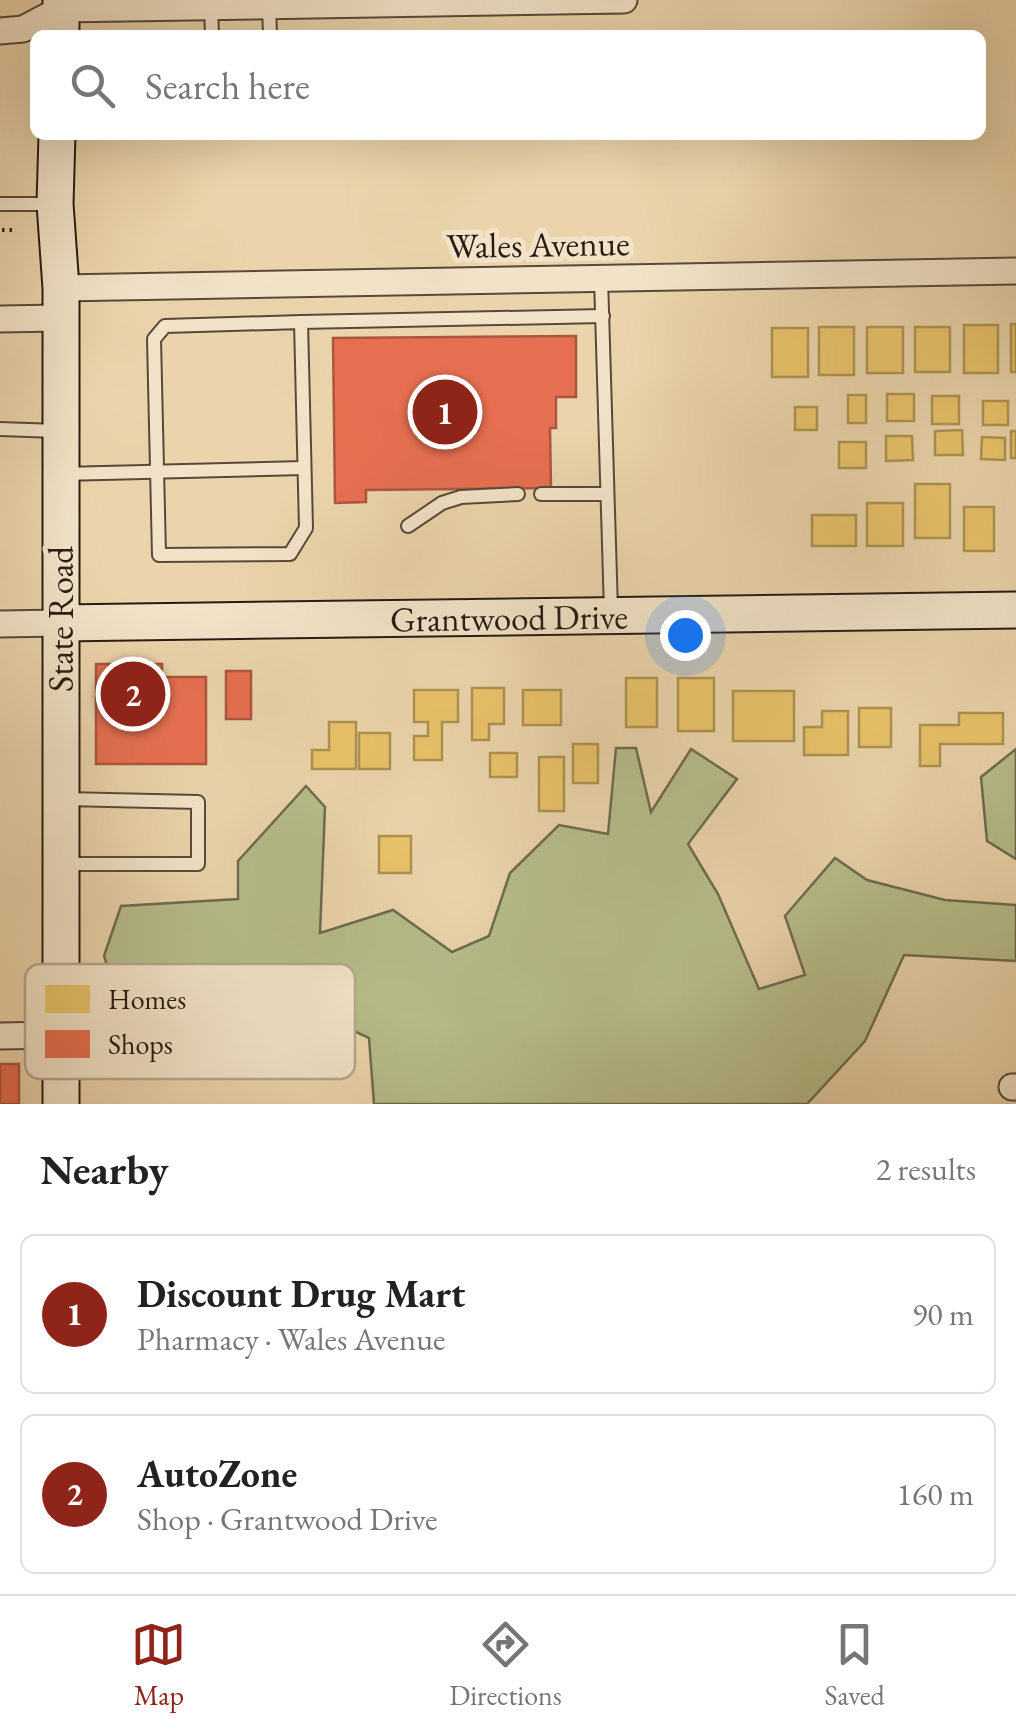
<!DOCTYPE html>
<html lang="en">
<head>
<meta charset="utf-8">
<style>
  :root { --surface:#fff; --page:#f6f6f6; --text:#222; --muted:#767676; --line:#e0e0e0; --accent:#8f2418 }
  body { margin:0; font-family:"EB Garamond",serif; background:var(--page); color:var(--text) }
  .you { position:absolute; left:685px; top:635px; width:35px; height:35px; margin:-25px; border:8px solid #fff; border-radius:50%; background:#1a73e8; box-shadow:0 0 0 15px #1a73e833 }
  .badge { display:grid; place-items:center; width:65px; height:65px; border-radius:50%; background:var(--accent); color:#fff; font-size:32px; font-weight:700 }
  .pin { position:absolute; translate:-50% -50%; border:5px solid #fff; box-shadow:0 2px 10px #0006 }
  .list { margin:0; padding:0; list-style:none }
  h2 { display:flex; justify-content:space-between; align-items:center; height:130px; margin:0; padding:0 40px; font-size:42px }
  h2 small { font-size:32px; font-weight:400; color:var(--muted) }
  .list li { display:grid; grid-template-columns:65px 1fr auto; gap:30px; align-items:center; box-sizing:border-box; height:160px; margin:0 20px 20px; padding:0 20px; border:2px solid var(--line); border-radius:15px }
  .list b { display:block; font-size:38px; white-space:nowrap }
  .list p { margin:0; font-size:32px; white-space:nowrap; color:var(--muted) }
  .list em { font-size:32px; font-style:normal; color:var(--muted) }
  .icon { flex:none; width:55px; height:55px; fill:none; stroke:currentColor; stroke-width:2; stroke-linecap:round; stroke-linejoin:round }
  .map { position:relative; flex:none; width:1016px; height:1104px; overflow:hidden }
  .search { position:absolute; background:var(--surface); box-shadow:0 10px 40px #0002; left:30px; right:30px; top:30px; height:110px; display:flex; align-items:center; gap:25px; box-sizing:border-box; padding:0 35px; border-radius:15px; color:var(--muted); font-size:38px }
  .sheet { height:490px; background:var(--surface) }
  nav { display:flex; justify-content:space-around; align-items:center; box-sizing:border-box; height:140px; border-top:2px solid var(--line); background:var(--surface); font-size:28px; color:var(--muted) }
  nav a { display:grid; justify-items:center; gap:5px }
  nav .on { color:var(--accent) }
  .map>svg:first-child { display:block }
  .green { fill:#b6bd8a; stroke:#6e6c50; stroke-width:2.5 }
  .homes { fill:#e9c46a; stroke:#ae9250; stroke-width:2.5 }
  .shops { fill:#e76f51; stroke:#ad563f; stroke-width:2.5 }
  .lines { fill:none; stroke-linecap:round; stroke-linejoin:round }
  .lane-casing { stroke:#574a3a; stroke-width:16 }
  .street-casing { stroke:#574a3a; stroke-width:29 }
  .secondary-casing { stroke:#261c15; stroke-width:39 }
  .path { stroke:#261c15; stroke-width:4; stroke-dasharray:2.5 5; stroke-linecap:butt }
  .lane { stroke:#f2e3c8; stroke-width:12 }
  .street { stroke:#f2e3c8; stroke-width:25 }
  .secondary { stroke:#f2e3c8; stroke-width:35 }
  .labels { text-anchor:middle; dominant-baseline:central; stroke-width:10; stroke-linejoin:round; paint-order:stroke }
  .street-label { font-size:35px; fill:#261c15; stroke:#f2e3c8 }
  .key { fill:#f2e3c8; stroke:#b5a792; stroke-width:2.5 }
  .key-label { font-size:28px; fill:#261c15 }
</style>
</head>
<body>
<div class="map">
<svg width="1016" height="1104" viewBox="0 0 1016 1104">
  <rect width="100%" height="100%" fill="#ebd4ab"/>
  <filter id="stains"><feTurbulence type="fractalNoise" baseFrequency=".002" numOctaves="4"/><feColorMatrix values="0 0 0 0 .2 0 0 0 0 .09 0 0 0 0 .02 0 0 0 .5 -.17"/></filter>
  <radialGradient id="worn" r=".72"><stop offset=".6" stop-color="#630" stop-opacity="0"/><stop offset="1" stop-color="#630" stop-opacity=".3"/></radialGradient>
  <g class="green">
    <polygon points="616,748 636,748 651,812 691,749 737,779 688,844 718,894 759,989 805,975 785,916 835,858 867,880 945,900 1016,905 1016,961 904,955 865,1041 807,1104 374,1104 369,1038 228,971 115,989 104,956 121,906 238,899 238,861 306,786 325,807 320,933 393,910 452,952 489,936 510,873 559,825 608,834"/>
    <polygon points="1016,749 1016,859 987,841 981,777"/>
  </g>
  <g class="homes">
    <rect x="1011" y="324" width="5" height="48"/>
    <rect x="964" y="325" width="34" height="48"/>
    <rect x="819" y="327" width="35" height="48"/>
    <rect x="867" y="327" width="36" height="46"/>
    <rect x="915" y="327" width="35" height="45"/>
    <rect x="772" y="328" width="36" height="49"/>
    <rect x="887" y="394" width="27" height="27"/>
    <rect x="848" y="395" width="18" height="28"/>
    <rect x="932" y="396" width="27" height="28"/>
    <rect x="983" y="401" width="25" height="24"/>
    <rect x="795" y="407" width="22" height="23"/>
    <polygon points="962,430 963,455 935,455 935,431"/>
    <rect x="1011" y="431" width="5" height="27"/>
    <polygon points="886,436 912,436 913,460 886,461"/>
    <polygon points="982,437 1005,438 1005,460 981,459"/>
    <rect x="839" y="442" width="27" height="26"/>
    <rect x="915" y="484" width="35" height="54"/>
    <rect x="867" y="503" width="36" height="43"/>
    <rect x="964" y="507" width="30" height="44"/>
    <rect x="812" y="515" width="44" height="31"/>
    <rect x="626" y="678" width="31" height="49"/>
    <rect x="678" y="678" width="36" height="53"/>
    <polygon points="472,688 504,688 504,724 489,724 489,740 472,740"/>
    <polygon points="414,690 458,690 458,722 442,722 442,760 414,760 414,736 428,736 428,722 414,722"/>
    <rect x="523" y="690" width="38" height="35"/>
    <rect x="733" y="691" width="61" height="50"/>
    <rect x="859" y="708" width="32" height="39"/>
    <polygon points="822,711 848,711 848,755 804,755 804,727 822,727"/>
    <polygon points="959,713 1003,713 1003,744 940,744 940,766 920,766 920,725 959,725"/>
    <polygon points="329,722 356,722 356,769 312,769 312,750 329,750"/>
    <rect x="359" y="733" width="31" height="36"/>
    <rect x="573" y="744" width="25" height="39"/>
    <rect x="490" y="753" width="27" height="24"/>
    <rect x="539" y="757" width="25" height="54"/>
    <rect x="379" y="836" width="32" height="37"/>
  </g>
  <g class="shops">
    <polygon points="576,336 576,397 556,397 556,428 550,428 551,488 366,490 366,502 335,503 333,338"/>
    <polygon points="96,664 162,664 162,677 206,677 206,764 96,764"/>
    <rect x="226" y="671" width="25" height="48"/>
    <rect x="0" y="1064" width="19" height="40"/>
  </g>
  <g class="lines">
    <defs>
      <g id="lane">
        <polyline points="269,6 270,35"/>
        <polyline points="211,7 212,35"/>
        <polyline points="0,204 52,204"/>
        <polyline points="601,278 611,611"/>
        <polyline points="301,322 165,326 154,339 159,555 290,554 306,528 301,322 603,316"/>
        <polyline points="0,429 57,431"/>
        <polyline points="62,474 304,468"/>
        <polyline points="541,494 607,494"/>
        <polyline points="408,526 442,503 461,497 518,494"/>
        <polyline points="63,864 198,864 198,802 64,799"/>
      </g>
      <g id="street">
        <polyline points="0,31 23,29 61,9 624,0"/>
        <polyline points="61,288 1016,271"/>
        <polyline points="0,319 59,318"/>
        <polyline points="0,624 61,623"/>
        <polyline points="0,1036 61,1035"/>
        <polyline points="1012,1087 1016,1087"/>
      </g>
      <g id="secondary">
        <polyline points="61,0 61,35"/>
        <polyline points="57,135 55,204 61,288 61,1104"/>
        <path id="s1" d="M61,623l955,-13"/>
      </g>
    </defs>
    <use href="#lane" class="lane-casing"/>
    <use href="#street" class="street-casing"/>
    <use href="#secondary" class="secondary-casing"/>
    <polyline class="path" points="2,230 16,230"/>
    <use href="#lane" class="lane"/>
    <use href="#street" class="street"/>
    <use href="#secondary" class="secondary"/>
  </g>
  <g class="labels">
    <g class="street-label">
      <text transform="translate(538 244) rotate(-1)">Wales Avenue</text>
      <text stroke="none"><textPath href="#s1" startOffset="448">Grantwood Drive</textPath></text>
      <text transform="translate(60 619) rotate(-90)">State Road</text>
    </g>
  </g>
  <rect x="25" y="964" width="330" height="115" rx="15" class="key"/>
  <rect x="45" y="985" width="45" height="28" fill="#e9c46a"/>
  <rect x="45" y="1030" width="45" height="28" fill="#e76f51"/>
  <g class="key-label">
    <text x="108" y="1009">Homes</text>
    <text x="108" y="1054">Shops</text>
  </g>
  <rect width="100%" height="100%" filter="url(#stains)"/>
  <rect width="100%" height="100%" fill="url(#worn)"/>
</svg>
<div class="you"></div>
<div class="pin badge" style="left:445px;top:412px">1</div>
<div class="pin badge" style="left:133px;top:694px">2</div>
<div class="search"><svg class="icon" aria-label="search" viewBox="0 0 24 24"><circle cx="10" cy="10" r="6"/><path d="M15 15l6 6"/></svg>Search here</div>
</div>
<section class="sheet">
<h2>Nearby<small>2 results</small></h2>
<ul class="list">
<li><span class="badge">1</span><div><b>Discount Drug Mart</b><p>Pharmacy · Wales Avenue</p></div><em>90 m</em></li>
<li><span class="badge">2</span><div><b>AutoZone</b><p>Shop · Grantwood Drive</p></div><em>160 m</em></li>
</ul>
</section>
<nav>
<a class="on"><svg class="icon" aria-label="map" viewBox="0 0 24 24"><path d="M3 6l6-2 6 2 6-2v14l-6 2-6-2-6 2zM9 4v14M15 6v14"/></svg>Map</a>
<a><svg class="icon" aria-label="directions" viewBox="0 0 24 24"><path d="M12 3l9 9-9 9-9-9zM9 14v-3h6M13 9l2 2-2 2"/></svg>Directions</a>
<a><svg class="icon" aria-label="saved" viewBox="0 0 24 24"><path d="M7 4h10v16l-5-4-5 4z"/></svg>Saved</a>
</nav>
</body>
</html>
